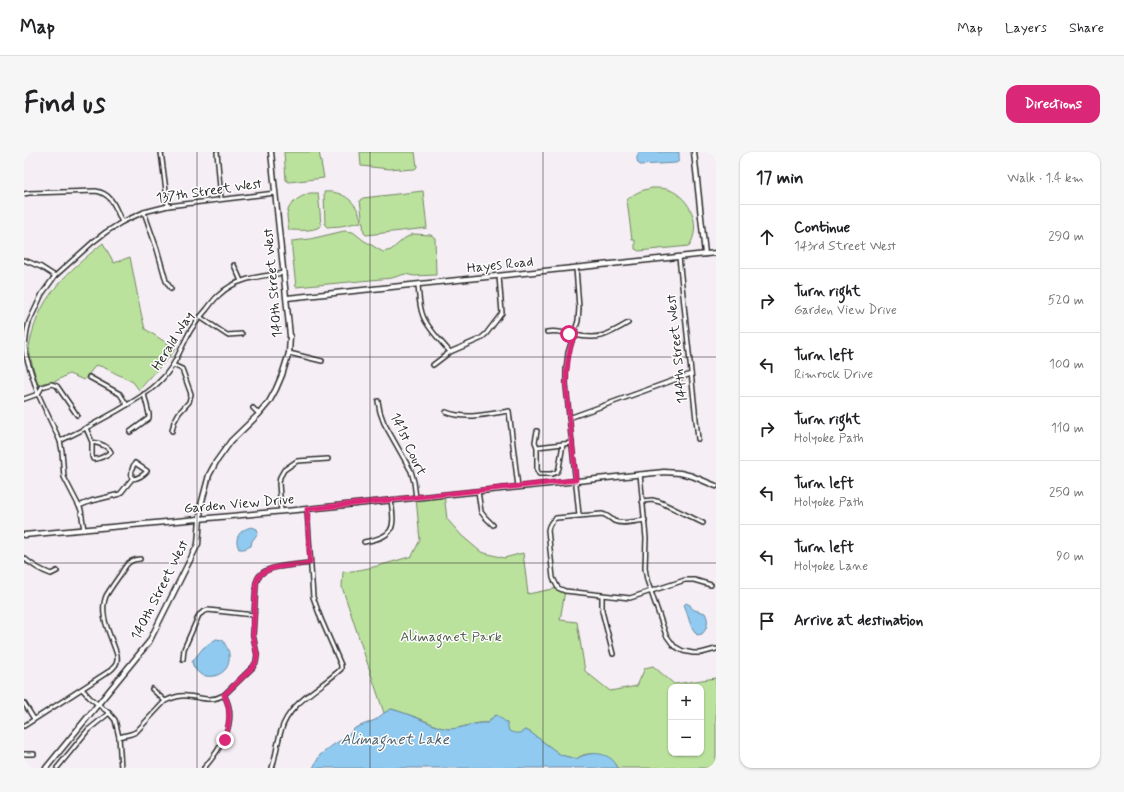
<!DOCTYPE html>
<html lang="en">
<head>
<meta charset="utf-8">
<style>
  :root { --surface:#fff; --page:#f6f6f6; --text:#202124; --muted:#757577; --line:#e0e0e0; --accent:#db2777 }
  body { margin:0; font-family:Mynerve,sans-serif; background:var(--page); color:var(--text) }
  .controls { position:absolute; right:12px; bottom:12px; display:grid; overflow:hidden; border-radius:8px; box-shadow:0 1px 3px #0004 }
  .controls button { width:36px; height:36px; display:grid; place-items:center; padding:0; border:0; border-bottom:1px solid var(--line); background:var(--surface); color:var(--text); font:20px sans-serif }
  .stop { position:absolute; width:12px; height:12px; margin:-9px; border:3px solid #db2777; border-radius:50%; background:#fff }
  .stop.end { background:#db2777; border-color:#fff; box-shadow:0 1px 4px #0008 }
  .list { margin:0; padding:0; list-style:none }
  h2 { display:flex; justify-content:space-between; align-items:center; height:52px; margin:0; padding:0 16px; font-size:17px }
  h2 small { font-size:13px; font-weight:400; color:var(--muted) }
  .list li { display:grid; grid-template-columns:26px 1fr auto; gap:12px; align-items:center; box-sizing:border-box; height:64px; padding:0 16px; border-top:1px solid var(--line) }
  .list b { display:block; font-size:15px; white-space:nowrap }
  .list p { margin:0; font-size:13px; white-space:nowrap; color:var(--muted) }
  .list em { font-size:13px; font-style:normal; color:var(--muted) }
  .icon { flex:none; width:22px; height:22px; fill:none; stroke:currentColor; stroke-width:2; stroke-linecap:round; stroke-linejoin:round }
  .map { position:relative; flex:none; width:692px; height:616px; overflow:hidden; border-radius:12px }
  header { display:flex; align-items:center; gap:24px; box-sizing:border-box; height:56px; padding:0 20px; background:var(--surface); border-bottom:1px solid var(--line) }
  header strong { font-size:19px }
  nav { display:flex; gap:22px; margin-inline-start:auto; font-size:14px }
  .intro { display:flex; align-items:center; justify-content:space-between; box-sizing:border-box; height:96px; padding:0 24px }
  h1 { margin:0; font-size:28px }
  .button { padding:10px 18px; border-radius:12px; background:var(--accent); color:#fff; font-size:14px; font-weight:700 }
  main { display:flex; gap:24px; padding:0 24px }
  aside { flex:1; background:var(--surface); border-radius:12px; box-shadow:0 1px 3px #0004 }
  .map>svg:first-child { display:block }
  .green { fill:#bbe29d; stroke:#738664; fill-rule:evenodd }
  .water { fill:#90caf0; stroke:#688aa1 }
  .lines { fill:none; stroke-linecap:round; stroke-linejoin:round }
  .street-casing { stroke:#2b2b2b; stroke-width:6 }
  .secondary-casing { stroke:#2b2b2b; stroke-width:7 }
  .street { stroke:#fff; stroke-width:3 }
  .secondary { stroke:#fff; stroke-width:4 }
  .route { stroke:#db2777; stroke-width:5 }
  .grid { fill:none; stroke:#2b2b2b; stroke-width:1; stroke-opacity:0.55 }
  .labels { text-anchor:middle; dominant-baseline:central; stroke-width:3; stroke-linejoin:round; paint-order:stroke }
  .street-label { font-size:14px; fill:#2b2b2b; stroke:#fff }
  .park-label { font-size:14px; fill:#4f5948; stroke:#fff }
  .water-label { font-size:15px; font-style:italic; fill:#495b66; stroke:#fff }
</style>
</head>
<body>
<header>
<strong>Map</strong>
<nav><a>Map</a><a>Layers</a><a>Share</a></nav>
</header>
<div class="intro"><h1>Find us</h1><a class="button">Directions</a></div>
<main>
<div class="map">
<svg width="692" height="616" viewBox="0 0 692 616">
  <rect width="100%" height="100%" fill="#f6eef5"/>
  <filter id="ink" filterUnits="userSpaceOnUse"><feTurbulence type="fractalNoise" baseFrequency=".025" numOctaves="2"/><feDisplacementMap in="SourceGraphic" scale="8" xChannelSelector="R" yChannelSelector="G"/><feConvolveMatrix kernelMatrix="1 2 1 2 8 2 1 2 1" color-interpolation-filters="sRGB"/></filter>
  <g filter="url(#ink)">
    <g class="green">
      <polygon points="260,0 295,0 300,26 265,30 262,28"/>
      <polygon points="336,0 391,0 393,15 391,17 376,18 376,16 366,17 337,14"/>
      <path d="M628,36c6,0 12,0 18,2 21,9 32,36 19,56l-50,5 -4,-2v-9h-3l-5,-40c7,-7 15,-10 25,-12z"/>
      <polygon points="399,39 403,76 342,83 340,81 336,48 339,46"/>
      <path d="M300,40c19,-2 35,11 37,30l-20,4 -14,1 -2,-2z"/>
      <path d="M286,41h8l2,19 1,14c-9,6 -23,4 -32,4 -1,-5 -2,-11 -2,-16 1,-11 14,-18 23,-21z"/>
      <polygon points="320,79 329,80 339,88 359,100 367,98 381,86 389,82 407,83 411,86 412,123 390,124 381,122 368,126 272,135 268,98 268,89 286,87"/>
      <path d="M79,91l11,20 16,-6 11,56 4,16 31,20 -37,41 -6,-8 -30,-15 -7,-2 -12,15 -15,-6 -13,7 -13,2 -4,3c-3,-9 -10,-30 -10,-39 1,-6 3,-14 5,-20 13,-39 39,-59 69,-84z"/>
      <path d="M420,342l3,25 15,17 19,16 23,6 19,-5 5,41 30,-6 7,3 -5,29 17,2 8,49 25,20 27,-5 8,-18 8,-2 21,18 42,-6v90h-98c-4,-7 -7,-8 -15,-11 -11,-4 -17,-5 -27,2l-15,-4 -31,-23 -5,-2c-2,2 -5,4 -9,4 -8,-1 -18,-11 -25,-16l-2,5c-14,-2 -27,6 -41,6 -10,-1 -17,-6 -27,-10 -9,-3 -19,-7 -29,-10l-8,4 -42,-126 1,-15c24,-2 46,-9 69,-16l8,-16 -4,-42zM647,535h30v66h-30z"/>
    </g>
    <g class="water">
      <path d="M615,0h40v9l-3,2 -36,2c-4,-4 -4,-8 -1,-13z"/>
      <path d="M228,375l5,2 1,4 -6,8 -1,5 -7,3h-5c-6,-12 2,-20 13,-22z"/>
      <path d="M662,451l4,2c3,7 8,5 15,8 4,7 3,15 -3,21l-5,1 -6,-9 -6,-19 -1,-2z"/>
      <path d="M192,487l7,1c2,5 6,10 6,14 4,25 -32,31 -37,8l11,-14z"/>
      <path d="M367,557c11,3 23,7 33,12 8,3 15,7 24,8 14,0 27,-7 40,-6l6,-7 3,-1 10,8 2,8c7,3 10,3 16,-1l5,2 31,23 15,4c10,-6 24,-8 34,-1 4,2 6,7 8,10h-305l7,-13 13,-10 13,-8 9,-9 20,-8 9,-7z"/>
    </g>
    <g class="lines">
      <defs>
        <g id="street">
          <polyline points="137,0 144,54"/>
          <polyline points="193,0 197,47"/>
          <path d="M0,42l5,-1 67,-2c17,3 19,17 26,31"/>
          <polyline points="120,60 133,97 142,129 147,137"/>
          <polyline points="655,105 674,287"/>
          <polyline points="0,108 17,115 31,124"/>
          <polyline points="210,113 217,129"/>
          <polyline points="552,116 555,156 554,169 544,201 542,218 542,233 555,363"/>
          <path d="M394,133c1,10 1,21 5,31 5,13 18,25 27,36"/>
          <polyline points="176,165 203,183 218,182"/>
          <path d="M523,180c12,-2 15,1 27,3 25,5 32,1 54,-12"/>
          <polyline points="265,201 298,209"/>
          <polyline points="409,213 426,200 456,187 462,182 478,161 475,124"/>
          <polyline points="65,225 96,242 103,253"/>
          <polyline points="0,247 14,242 18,235 27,232 33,234 53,263"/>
          <polyline points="354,249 356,260 360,271 387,319 390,330 392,346"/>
          <polyline points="229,256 235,262"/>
          <path d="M422,260c20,8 43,2 63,-1l9,76"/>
          <polyline points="545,266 667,222"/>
          <path d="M62,276l6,14v14l1,3c5,1 14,-4 18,-7 -3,-6 -13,-9 -19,-10"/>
          <polyline points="148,279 150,270 155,261 165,250 167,242 158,217 149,213"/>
          <polyline points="513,279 511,290 513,295 513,318 515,322 528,322 533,320 535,316 539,292"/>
          <polyline points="106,280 125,266 125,262 120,242"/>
          <path d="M36,289c19,-9 38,-19 57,-30 13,-8 29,-16 40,-27 17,-15 22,-32 32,-51 5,-9 12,-17 18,-24 4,-5 7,-10 12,-14 17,-17 42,-19 65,-22"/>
          <polyline points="513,295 548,291"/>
          <polyline points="616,322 622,386 621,416 623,428 642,483 650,494 659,499 669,501 677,501 692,497"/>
          <polyline points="454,339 457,360 461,365 469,373"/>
          <polyline points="618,349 628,348 636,350 679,371"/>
          <path d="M55,354l12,-5 29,-7 12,-15c-1,-6 -1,-11 3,-16l12,8c-3,4 -10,8 -15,8"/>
          <polyline points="257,359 255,331 256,325 260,318 273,309 304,307"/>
          <path d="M621,368c-9,1 -23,5 -31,1 -4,-3 -7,-6 -12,-7l-46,4c-5,3 -7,6 -8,12l5,48 5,10 7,3 65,7 55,-18h9l17,5"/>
          <polyline points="60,378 57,358 40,325 38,299 36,289 14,242 2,204 1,194 3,178 5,170 18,142 31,124 69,90 82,80 98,70 120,60 144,54 251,41"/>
          <path d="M340,390c31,-6 31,-13 27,-42"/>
          <path d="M0,406c8,7 16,12 27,16l6,-3"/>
          <polyline points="578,444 578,459 589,502"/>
          <polyline points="159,507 160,497 175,463 179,460 184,458 230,463"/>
          <polyline points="58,537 66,546 85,561 91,568 95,585 97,616"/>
          <polyline points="128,537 141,549"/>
          <polyline points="0,551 10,567"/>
          <path d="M0,574l87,-56c5,-5 7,-7 6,-15 -5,-18 -19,-39 -11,-59 4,-7 9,-14 14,-21 6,-9 7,-15 20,-16"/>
          <path d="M95,585l12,-3 5,-2 29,-31c7,-3 14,-6 22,-5 14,1 22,7 37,-1l29,-28 3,-5 1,-7 -4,-20 3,-52c1,-3 2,-6 4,-8 9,-10 37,-10 50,-12"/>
          <polyline points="0,602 10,602"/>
          <polyline points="33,616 64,578 85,561"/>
          <path d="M180,616c17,-19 35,-48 20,-73"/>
          <path d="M248,616c4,-12 5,-25 9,-37 8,-29 39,-42 60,-62v-4l-20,-46 -8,-22 -6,-88"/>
        </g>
        <g id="secondary">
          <polyline points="670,0 681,102"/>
          <polyline points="263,146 692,101"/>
          <polyline points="0,383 283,357 640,320 656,321 668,324 692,334"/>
          <polyline points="22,616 125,490 174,392 177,353 185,323 192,310 207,289 235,262 245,250 252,237 258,223 265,201 266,184 247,0"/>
        </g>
      </defs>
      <use href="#street" class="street-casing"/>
      <use href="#secondary" class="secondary-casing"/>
      <use href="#street" class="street"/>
      <use href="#secondary" class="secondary"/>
    </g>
  </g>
  <g class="lines" filter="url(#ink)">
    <path class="route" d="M201,588c4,-15 7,-31 -1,-45l29,-28 3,-5 1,-7 -4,-20 3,-52c1,-3 2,-6 4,-8 10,-10 37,-10 50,-12l-3,-54 269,-29 -10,-95c0,-19 2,-32 8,-50l-5,-1"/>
  </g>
  <path class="grid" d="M173,0v616M346,0v616M519,0v616M0,205h692M0,411h692"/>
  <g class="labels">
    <g class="street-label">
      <text transform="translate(185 39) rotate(-8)">137th Street West</text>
      <text transform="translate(476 113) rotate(-6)">Hayes Road</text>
      <text transform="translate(249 131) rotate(-95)">140th Street West</text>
      <text transform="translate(149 189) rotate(-58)">Herald Way</text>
      <text transform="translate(653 197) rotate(-96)">144th Street West</text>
      <text transform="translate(384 292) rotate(65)">141st Court</text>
      <text transform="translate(215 352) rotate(-5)">Garden View Drive</text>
      <text transform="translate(136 438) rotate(-63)">140th Street West</text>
    </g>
    <g class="park-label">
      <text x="427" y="485">Alimagnet Park</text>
    </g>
    <g class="water-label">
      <text x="371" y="588">Alimagnet Lake</text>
    </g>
  </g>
</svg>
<div class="controls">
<button>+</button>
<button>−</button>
</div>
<div class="stop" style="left:545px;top:182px"></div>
<div class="stop end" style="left:201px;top:588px"></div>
</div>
<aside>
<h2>17 min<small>Walk · 1.4 km</small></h2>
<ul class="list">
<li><svg class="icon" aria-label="ahead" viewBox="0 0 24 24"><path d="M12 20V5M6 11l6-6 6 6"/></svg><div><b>Continue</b><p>143rd Street West</p></div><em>290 m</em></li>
<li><svg class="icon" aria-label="right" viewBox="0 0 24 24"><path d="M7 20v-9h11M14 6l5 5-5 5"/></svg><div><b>Turn right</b><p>Garden View Drive</p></div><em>520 m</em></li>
<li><svg class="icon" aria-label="left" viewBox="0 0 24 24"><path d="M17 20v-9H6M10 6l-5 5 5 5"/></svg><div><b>Turn left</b><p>Rimrock Drive</p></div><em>100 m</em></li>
<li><svg class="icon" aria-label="right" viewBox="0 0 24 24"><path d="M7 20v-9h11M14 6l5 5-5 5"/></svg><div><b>Turn right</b><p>Holyoke Path</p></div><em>110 m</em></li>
<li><svg class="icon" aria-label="left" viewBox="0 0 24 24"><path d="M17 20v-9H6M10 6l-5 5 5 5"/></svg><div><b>Turn left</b><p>Holyoke Path</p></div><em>250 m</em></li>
<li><svg class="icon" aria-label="left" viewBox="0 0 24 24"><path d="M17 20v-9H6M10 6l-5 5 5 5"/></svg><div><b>Turn left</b><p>Holyoke Lane</p></div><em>90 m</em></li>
<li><svg class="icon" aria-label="arrive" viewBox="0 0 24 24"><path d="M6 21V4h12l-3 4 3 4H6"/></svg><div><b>Arrive at destination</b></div></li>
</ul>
</aside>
</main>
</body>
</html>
